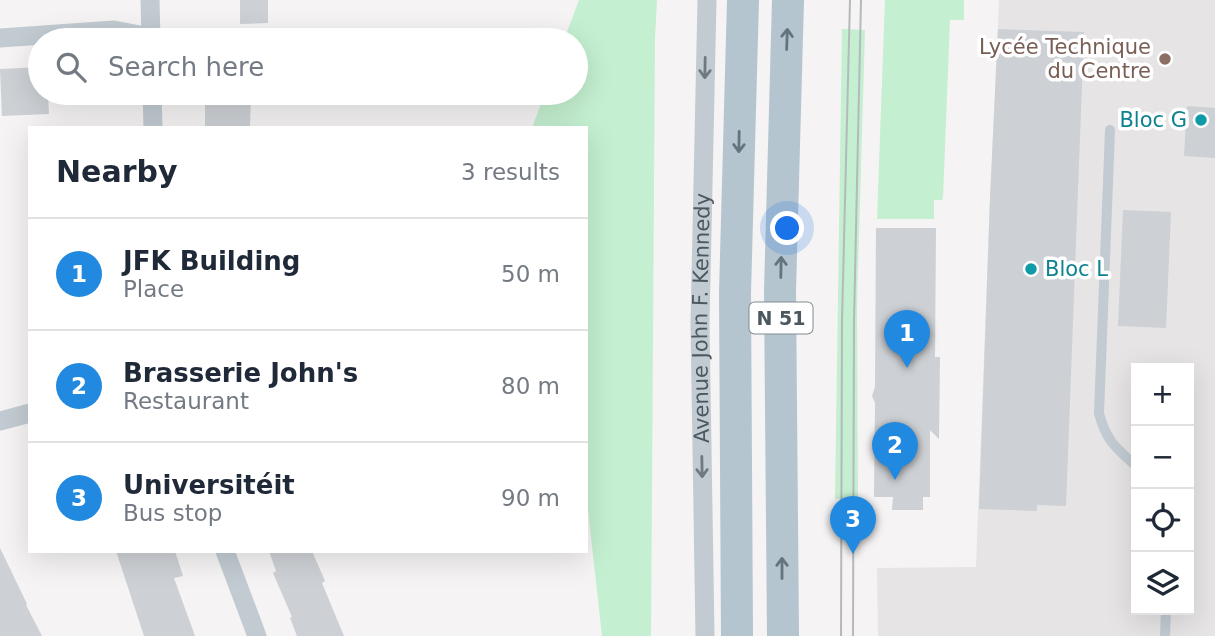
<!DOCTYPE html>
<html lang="en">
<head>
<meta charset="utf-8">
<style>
  :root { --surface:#fff; --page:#f6f6f7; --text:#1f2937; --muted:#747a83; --line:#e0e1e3; --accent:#2189e0 }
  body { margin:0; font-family:"DejaVu Sans",sans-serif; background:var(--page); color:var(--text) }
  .controls { position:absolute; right:21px; bottom:21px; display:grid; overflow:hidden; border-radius:0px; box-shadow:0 7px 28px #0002 }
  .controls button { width:63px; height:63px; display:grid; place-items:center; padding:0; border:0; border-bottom:2px solid var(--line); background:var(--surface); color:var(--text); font:35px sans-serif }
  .you { position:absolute; left:788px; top:229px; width:24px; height:24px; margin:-18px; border:5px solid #fff; border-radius:50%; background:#1a73e8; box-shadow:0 0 0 10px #1a73e833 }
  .badge { display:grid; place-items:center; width:46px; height:46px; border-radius:50%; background:var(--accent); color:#fff; font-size:23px; font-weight:700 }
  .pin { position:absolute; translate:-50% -58px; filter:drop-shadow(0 2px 4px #0008) }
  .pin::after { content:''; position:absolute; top:37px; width:24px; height:21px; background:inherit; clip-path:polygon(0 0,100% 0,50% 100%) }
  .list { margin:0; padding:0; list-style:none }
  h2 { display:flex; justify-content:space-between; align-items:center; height:91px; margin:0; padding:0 28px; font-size:30px }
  h2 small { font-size:23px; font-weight:400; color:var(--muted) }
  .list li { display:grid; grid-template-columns:46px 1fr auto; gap:21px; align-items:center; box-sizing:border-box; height:112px; padding:0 28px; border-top:2px solid var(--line) }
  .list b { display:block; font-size:26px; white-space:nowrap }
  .list p { margin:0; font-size:23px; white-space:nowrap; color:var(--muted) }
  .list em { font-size:23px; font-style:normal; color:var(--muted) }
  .icon { flex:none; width:38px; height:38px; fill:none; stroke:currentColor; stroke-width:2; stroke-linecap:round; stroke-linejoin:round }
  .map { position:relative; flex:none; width:1215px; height:636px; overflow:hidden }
  .search { position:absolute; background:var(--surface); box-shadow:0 7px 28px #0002; left:28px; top:28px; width:560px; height:77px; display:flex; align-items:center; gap:18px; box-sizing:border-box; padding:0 24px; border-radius:38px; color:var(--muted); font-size:26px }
  .panel { position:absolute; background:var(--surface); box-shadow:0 7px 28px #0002; left:28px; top:126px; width:560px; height:427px; border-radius:0px }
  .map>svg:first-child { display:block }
  .education { fill:#e6e4e5; fill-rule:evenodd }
  .green { fill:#c4efd0 }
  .building { fill:#cdd0d4 }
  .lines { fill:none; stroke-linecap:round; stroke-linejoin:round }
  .lane { stroke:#c1cbd1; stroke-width:10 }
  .street { stroke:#c1cbd1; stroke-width:19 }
  .primary { stroke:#b4c5d0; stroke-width:32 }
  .tram { stroke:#b5b9bc; stroke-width:2 }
  .oneway { stroke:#65737c }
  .oneway2 { stroke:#6e7a82 }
  .education-dot { fill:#8d6e63; stroke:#fff; stroke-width:2.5 }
  .culture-dot { fill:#0f9aa8; stroke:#fff; stroke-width:2.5 }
  .labels { text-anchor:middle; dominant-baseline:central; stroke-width:7; stroke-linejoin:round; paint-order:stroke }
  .shield { fill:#fff; stroke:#818a90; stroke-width:2 }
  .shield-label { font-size:19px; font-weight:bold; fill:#4b5860 }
  .education-label { font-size:21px; fill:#785e54; stroke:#fff; text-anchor:end }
  .culture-label { font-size:21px; fill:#0d838f; stroke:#fff; text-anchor:end }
  .street-label { font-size:21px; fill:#4b5860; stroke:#fff }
</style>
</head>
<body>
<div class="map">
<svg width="1215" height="636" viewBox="0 0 1215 636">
  <rect width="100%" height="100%" fill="#f5f3f3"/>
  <path class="education" d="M999,0h216v636h-337l-1,-68 99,-1 14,-368zM1136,368h53v242h-53z"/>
  <g class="green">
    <polygon points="579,0 657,0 655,38 651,636 602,636 586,492 586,128 532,128 545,93 576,93 576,40 564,40"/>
    <polygon points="885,0 964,0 964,20 950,20 943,197 942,200 934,200 934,219 877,219"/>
    <polygon points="842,29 865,30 857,305 858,498 835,499"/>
  </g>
  <g class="building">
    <polygon points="240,0 268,0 268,23 240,24"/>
    <polygon points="998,29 1084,32 1066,506 1037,505 1037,511 979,509 990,199"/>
    <polygon points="40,67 40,93 48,93 49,114 2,116 0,69"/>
    <polygon points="205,93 251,93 250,128 205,128"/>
    <polygon points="1187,106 1215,108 1215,158 1184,156"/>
    <polygon points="1123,210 1171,212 1166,328 1118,326"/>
    <polygon points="876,228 936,228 935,357 940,357 939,439 930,430 930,497 923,497 923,510 892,510 893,497 874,497 875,403 872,396 875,387"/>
    <polygon points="0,548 27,604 26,605 42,636 0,636"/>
    <polygon points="116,551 175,551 183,576 174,578 195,636 144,636"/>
    <polygon points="269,551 312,551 325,581 322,583 344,636 297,636 290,618 292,617 273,573 276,571"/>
  </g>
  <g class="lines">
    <g class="lane">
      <path d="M1110,130l-11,283c7,28 17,35 37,53"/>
      <polyline points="1165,636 1166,610"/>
    </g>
    <g class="street">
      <polyline points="150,0 151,40"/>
      <polyline points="0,38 114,30 165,40"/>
      <polyline points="152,93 153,128"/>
      <polyline points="0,421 30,413"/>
      <polyline points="225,551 257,636"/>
      <path id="s1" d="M705,636l-5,-313 7,-323"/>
    </g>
    <g class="primary">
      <polyline points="737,636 735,293 743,0"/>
      <polyline points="783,636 780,291 788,0"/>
    </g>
    <g class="tram">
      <polyline points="841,636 842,321 850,0"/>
      <polyline points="853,636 854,321 861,0"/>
    </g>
  </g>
  <defs><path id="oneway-shaft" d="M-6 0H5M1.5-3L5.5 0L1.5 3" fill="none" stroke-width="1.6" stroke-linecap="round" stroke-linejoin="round" transform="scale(1.75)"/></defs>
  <g class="oneway">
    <use href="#oneway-shaft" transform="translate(787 39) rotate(-88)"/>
    <use href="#oneway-shaft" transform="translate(739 142) rotate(91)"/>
    <use href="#oneway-shaft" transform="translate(781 267) rotate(-89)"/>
    <use href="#oneway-shaft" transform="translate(782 568) rotate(-90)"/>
  </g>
  <g class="oneway2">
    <use href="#oneway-shaft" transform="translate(705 68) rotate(91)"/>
    <use href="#oneway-shaft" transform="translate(702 467) rotate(89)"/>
  </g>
  <circle class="education-dot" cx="1165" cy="59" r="7"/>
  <g class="culture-dot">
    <circle cx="1201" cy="120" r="7"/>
    <circle cx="1031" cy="269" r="7"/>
  </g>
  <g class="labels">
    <rect class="shield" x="749.5" y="302.5" width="63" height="31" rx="5"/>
    <g class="shield-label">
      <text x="781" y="318">N 51</text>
    </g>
    <g class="education-label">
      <text x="1151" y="47">Lycée Technique<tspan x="1151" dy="24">du Centre</tspan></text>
    </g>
    <g class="culture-label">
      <text x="1187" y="120">Bloc G</text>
      <text x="1045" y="269" text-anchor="start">Bloc L</text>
    </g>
    <g class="street-label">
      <text stroke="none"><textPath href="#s1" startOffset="318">Avenue John F. Kennedy</textPath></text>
    </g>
  </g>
</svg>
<div class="controls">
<button>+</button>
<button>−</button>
<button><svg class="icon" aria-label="locate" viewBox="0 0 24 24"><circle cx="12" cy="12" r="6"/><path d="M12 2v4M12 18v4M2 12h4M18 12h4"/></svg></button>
<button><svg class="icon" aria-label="layers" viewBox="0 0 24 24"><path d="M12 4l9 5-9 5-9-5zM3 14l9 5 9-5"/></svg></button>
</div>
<div class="you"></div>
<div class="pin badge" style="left:907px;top:368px">1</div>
<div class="pin badge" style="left:895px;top:480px">2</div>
<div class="pin badge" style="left:853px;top:554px">3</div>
<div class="search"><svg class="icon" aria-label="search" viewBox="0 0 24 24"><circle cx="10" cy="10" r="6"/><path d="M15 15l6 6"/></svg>Search here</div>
<section class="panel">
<h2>Nearby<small>3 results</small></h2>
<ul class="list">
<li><span class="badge">1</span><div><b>JFK Building</b><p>Place</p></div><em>50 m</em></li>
<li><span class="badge">2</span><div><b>Brasserie John's</b><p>Restaurant</p></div><em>80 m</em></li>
<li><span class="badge">3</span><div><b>Universitéit</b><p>Bus stop</p></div><em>90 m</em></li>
</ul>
</section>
</div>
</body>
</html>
